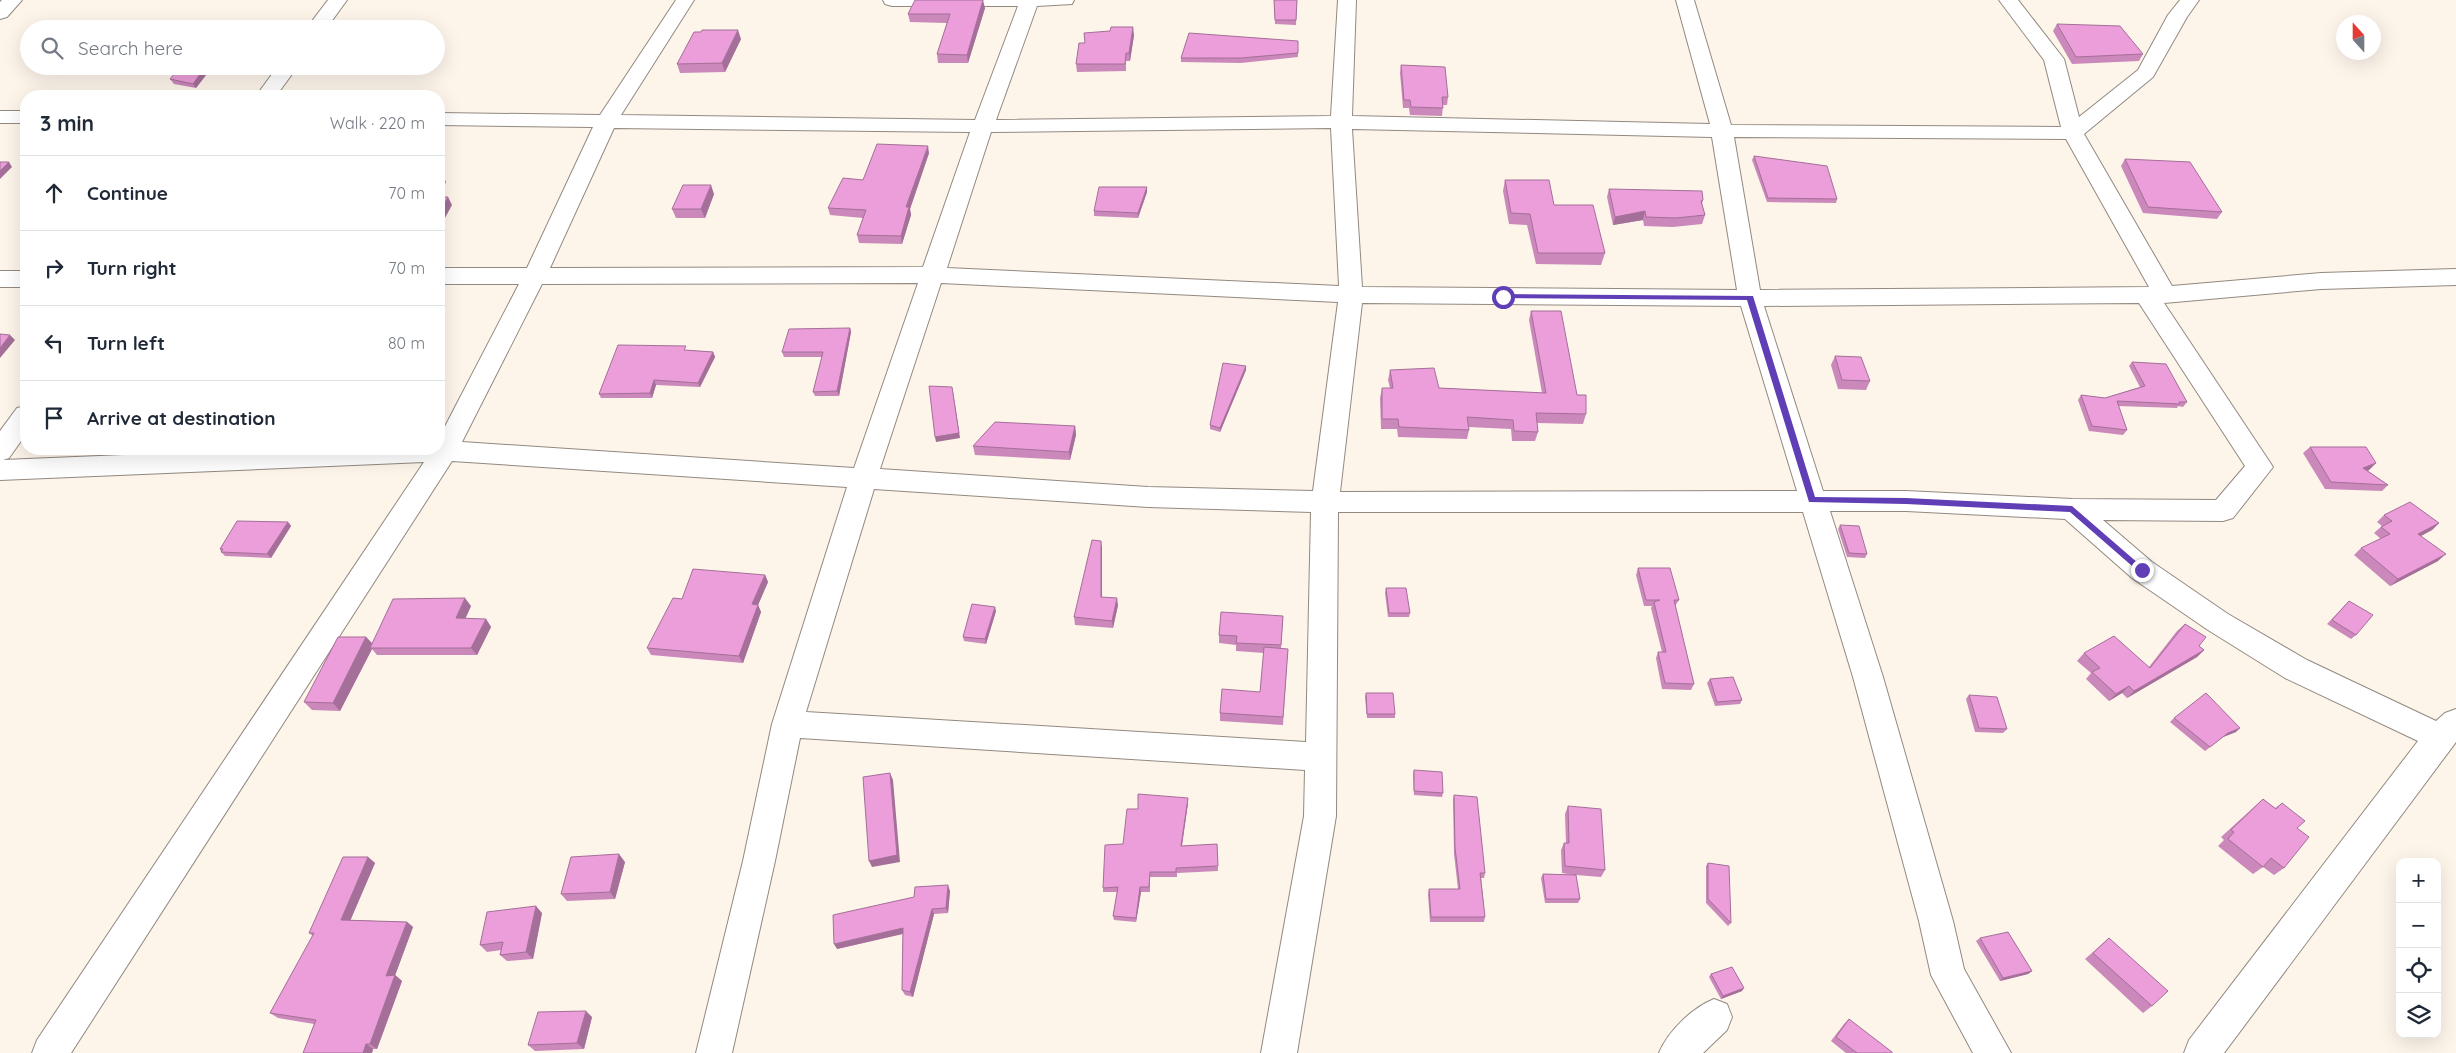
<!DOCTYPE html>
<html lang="en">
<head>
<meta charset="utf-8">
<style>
  :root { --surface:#fff; --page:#f6f6f7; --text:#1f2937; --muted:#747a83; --line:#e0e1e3 }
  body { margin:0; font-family:Quicksand,sans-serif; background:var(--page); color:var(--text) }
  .controls { position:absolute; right:15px; bottom:15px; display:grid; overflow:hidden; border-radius:10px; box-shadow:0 5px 20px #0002 }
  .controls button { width:45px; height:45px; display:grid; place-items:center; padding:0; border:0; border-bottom:1px solid var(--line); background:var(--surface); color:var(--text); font:25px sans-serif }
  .compass { position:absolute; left:2336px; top:15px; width:45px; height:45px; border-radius:50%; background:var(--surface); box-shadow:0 5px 20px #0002; rotate:339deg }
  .stop { position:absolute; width:15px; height:15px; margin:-11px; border:4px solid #5f3eb6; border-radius:50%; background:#fff }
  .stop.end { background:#5f3eb6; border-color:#fff; box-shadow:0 1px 5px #0008 }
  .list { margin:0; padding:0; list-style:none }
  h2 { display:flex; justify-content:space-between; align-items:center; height:65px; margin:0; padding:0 20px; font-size:21px }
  h2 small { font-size:16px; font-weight:400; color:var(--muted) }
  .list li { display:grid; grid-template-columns:32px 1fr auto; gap:15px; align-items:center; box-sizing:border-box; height:75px; padding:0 20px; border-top:1px solid var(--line) }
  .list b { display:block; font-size:19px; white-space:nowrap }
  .list em { font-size:16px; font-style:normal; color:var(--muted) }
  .icon { flex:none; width:28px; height:28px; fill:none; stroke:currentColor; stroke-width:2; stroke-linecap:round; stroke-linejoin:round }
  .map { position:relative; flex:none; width:2456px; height:1053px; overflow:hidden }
  .search { position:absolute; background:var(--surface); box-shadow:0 5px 20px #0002; left:20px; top:20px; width:425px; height:55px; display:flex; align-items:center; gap:12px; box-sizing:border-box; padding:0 18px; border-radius:28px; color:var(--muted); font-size:19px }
  .panel { position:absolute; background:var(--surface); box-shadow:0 5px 20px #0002; left:20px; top:90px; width:425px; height:365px; border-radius:20px }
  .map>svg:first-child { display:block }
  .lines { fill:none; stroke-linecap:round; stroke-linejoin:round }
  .street-casing { stroke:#928980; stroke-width:2 }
  .street { fill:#fff; fill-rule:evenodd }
  .wall { fill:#ca88bb }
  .shaded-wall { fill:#a46f98 }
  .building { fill:#eb9ed9; stroke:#a46f98 }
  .route { fill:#5f3eb6 }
</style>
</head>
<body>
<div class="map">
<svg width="2456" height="1053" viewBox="0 0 2456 1053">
  <rect width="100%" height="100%" fill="#fdf4ea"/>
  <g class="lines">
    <defs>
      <g id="street">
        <polygon points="2,0 22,0 7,17 0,19 0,2"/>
        <polygon points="328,0 347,0 326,29 306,29"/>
        <path d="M676,0h18l-73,115 354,5 43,-114h-126l-7,-2 -2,-4h191l-2,4 -35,2 -41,114 335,-4 7,-116h18l-4,116 358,8 -34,-124h18l37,125 330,2 -17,-67 -45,-60h19l46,59 15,58 59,-47 30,-55 12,-15h19l-12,17 -34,60 -69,57 88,152 149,-13 135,-4v16l-135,4 -157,14 109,164 -40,51 -10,3 -120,-1 49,42 76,52 79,46 129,61 9,-8 11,-4v33l-232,311h-40l5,-13 229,-299 -133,-63 -77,-48 -76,-52 -67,-59 -159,-8h-76l53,166 70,244 11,48 47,84h-38l-42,-78 -12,-54 -66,-244 -50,-165h-465l-2,304 -39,237h-36l43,-237 1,-46 -505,-32 -25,123 -43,192h-36l47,-192 29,-137 75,-237 -395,-26 -381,592h-39l5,-13 387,-578 -424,18v-49l17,-23 9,-2v28l-17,24 -6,2 264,-11h172v-11l80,-154h-80v-16h88l66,-141 -154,-2v-12l161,2zM614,128l356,4 -47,135 -373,1zM1331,128l8,158 -392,-18 44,-136zM1352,129l360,8 25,153 -375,-3zM1734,137l332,2 83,148 -389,3zM918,283l-64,185 -392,-26 80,-158zM941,283l397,19 -25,189 -165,-4 -268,-18zM1362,303l379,3 56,185 -457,1zM2139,303l106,163 -29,34 -144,-1 -166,-8h-83l-59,-185zM874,489l274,18 163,5 -5,230 -500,-30z"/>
        <polygon points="278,66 298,66 276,96 256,96"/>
        <rect x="0" y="111" width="26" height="12"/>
        <rect x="0" y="271" width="26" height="16"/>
        <path d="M1714,999l13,5 5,13 -5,13 -24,23h-44c9,-22 33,-45 55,-54z"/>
      </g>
    </defs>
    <use href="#street" class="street-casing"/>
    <use href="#street" class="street"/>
  </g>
  <g class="wall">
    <polygon points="1274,0 1297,0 1296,25 1275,24"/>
    <polygon points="985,8 968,63 938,63 937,54 947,23 910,22 908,14"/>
    <polygon points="2057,24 2143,54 2139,61 2072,64 2053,31"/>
    <polygon points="1134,35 1130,61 1126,61 1126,71 1077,72 1076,64 1085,43"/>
    <polygon points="741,39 725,72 680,73 677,64"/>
    <polygon points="1298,41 1298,57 1241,63 1181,62 1181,58"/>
    <polygon points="1401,65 1448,97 1447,105 1443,105 1442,116 1410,115 1409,108 1403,108 1400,73"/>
    <polygon points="213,66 196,88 174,84 170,79"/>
    <polygon points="929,153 910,209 911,215 902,244 859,243 857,235 863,218 830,215 828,208 863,180"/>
    <polygon points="1754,156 1837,199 1836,203 1767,202 1752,160"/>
    <polygon points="2125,159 2222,212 2217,219 2143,213 2121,166"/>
    <polygon points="1505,180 1554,205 1605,253 1601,265 1536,264 1527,225 1509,224 1503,191"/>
    <polygon points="1147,187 1147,192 1138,218 1094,216 1094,211"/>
    <polygon points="1609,189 1703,200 1702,204 1705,215 1702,224 1673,227 1644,226 1643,220 1613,225 1607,197"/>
    <polygon points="714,194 705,218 676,218 672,209"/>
    <polygon points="1531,311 1577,395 1586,414 1583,424 1537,423 1538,432 1535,441 1512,441 1511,429 1469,427 1469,430 1467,439 1398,437 1397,429 1381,429 1380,398 1382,388 1390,388 1388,380 1390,370 1439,388 1542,393 1529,320"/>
    <polygon points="850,328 851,332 839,396 815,396 813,392 822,357 784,357 782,352"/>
    <polygon points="688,350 713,352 715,357 700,387 656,385 652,398 601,398 599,394"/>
    <polygon points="1835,356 1870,381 1866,390 1838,389 1831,365"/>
    <polygon points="2132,362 2187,402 2183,407 2178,406 2177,408 2118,406 2127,430 2123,435 2089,431 2078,400 2081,395 2105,398 2140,387 2129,366"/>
    <polygon points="1246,366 1246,370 1220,432 1210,429 1210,425"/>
    <polygon points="1075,426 1076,435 1070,460 975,455 973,446"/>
    <polygon points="2310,447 2376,463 2368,471 2388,485 2382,491 2325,489 2303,453"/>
    <polygon points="2384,515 2439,523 2432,530 2421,536 2438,561 2390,586 2354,555 2361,548 2381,539 2374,533 2382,526 2377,522"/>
    <polygon points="288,522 291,526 271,558 225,556 221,552 221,551 220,549"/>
    <polygon points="1840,525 1867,554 1865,558 1847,557 1838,529"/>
    <polygon points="1102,548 1102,597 1118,605 1113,628 1075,625 1074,617"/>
    <polygon points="1638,568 1679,600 1675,606 1694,684 1691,690 1662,689 1656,658 1658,652 1662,652 1651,608 1652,606 1644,606 1636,575"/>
    <polygon points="765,575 768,582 758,605 761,612 743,663 651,655 647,648 682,599"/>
    <polygon points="1386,588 1410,613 1409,617 1388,617 1385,593"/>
    <polygon points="2349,601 2356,635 2351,639 2327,624"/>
    <polygon points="471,606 465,619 486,619 491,627 477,655 377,655 372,649 340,711 312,710 304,702 366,637 372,644"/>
    <polygon points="996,611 986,644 964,641 963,637"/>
    <polygon points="1283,616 1281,649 1288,649 1283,725 1220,721 1220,713 1260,692 1264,653 1236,651 1236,645 1219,643 1219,635"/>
    <polygon points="2185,624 2199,646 2204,650 2197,657 2127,698 2122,693 2109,701 2086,679 2091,673 2077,661 2084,653 2149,667 2177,631"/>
    <polygon points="1710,679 1742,700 1740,704 1715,706 1707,683"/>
    <polygon points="1366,693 1395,714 1395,718 1367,718 1365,697"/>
    <polygon points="1969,695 2007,729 2003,733 1975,732 1966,699"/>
    <polygon points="2174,718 2236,732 2223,737 2205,751 2170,722"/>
    <polygon points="1414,770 1443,793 1442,797 1414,795 1413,774"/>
    <polygon points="1454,795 1485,873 1484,878 1481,878 1485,917 1484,922 1430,922 1428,894 1429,889 1458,889 1454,854 1453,800"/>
    <polygon points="1188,798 1188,803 1182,846 1217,844 1218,871 1177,873 1177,877 1150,877 1150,892 1141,892 1136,922 1114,920 1113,916 1117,892 1103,892 1103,888 1123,844 1138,809"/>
    <polygon points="2263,799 2275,808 2282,803 2297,828 2284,868 2274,875 2263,867 2253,874 2218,846 2224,840 2221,837 2254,807"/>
    <polygon points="1568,806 1605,870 1601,877 1576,875 1580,899 1578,903 1545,903 1541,878 1543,874 1574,875 1562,873 1561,850 1564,843 1566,843 1565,814"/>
    <polygon points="368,857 375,863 350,920 407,922 413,927 395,975 402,981 377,1049 373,1049 372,1053 303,1053 314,1024 278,1018 270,1013 313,936 309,933"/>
    <polygon points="625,862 615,899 567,901 561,894"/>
    <polygon points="1708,863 1731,923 1728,926 1706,903 1706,866"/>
    <polygon points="950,891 948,913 934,914 913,997 905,995 902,990 903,934 837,949"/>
    <polygon points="542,913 533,959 507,961 500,955 501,950 487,952 480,945"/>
    <polygon points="1980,938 2032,971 2028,974 2000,981 1976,941"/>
    <polygon points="2109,938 2152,1006 2143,1013 2085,959"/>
    <polygon points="1711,974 1742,991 1721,999 1709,977"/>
    <polygon points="592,1017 584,1049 535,1051 528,1045"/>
    <polygon points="1849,1019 1892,1053 1846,1053 1831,1041 1844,1024"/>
  </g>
  <g class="shaded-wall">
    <polygon points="983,0 985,8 968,63 967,55"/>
    <polygon points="1133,27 1134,35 1130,61 1129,53"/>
    <polygon points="738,30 741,39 725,72 722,63"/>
    <polygon points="206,66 213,66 196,88 193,84"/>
    <polygon points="928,146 929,153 910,209 911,215 902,244 901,236 906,207"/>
    <polygon points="9,162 12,167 0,179 0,171"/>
    <polygon points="442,174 446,182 439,196 439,180"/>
    <polygon points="711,185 714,194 705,218 701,209"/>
    <polygon points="1147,187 1147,192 1138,218 1138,213"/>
    <polygon points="448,197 452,205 439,229 439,214"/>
    <polygon points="1645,211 1643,220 1613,225 1615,217"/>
    <polygon points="850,328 851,332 839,396 837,391"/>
    <polygon points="10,335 15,340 0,358 0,348"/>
    <polygon points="713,352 715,357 700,387 698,383"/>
    <polygon points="1246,366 1246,370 1220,432 1220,428"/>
    <polygon points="654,380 656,385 652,398 650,393"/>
    <polygon points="953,392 960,438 936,442 935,437"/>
    <polygon points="1075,426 1076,435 1070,460 1069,452"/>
    <polygon points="2376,463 2369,470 2357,474 2363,468"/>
    <polygon points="288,522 291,526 271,558 267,554"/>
    <polygon points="2439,523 2432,530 2411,541 2418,534"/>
    <polygon points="1101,541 1102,548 1102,604 1101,597"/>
    <polygon points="2446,554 2438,561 2390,586 2398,579"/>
    <polygon points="765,575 768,582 758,605 761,612 743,663 739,656 752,604"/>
    <polygon points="465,598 471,606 462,626 456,618"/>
    <polygon points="1117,598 1118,605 1113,628 1112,621"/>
    <polygon points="995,607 996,611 986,644 985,639"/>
    <polygon points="486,619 491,627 477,655 471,648"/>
    <polygon points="366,637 374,645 370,648 372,649 340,711 333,703"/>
    <polygon points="2204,650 2197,657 2127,698 2134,691"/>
    <polygon points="2129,686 2122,693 2109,701 2116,694"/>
    <polygon points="2240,728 2236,732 2223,737 2205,751 2228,733"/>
    <polygon points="890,773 893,780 900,862 872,867 869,861"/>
    <polygon points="1188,798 1188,803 1181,851 1181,846"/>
    <polygon points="619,854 625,862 615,899 610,892"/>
    <polygon points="368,857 375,863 348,926 341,920"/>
    <polygon points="948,885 950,891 948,913 946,908"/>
    <polygon points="1140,887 1141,892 1136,922 1136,918"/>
    <polygon points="536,906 542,913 533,959 526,952"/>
    <polygon points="932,909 934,914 913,997 910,992"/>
    <polygon points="407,922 413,927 393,981 386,976"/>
    <polygon points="903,928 906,933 837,949 834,944"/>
    <polygon points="2032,971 2028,974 2000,981 2003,978"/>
    <polygon points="395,975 402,981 377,1049 370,1044"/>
    <polygon points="1744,988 1742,991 1721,999 1723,996"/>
    <polygon points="586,1011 592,1017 584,1049 577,1043"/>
    <polygon points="366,1044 373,1049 372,1053 363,1053"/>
  </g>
  <g class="building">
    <polygon points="915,0 983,0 967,55 937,54 950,14 908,14"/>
    <polygon points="1274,0 1297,0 1296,20 1275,20"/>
    <polygon points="2057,24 2120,26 2143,54 2076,57"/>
    <polygon points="1111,27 1133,27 1129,53 1126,53 1125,64 1076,64 1079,43 1085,43 1084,33 1110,31"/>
    <polygon points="702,30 738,30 722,63 677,64 694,32 701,32"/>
    <polygon points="1189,33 1298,41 1298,53 1241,58 1181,58"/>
    <polygon points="1401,65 1445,67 1448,97 1442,97 1443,108 1411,107 1410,100 1404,100"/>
    <polygon points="181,66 206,66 193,84 170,79"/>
    <polygon points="877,144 928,146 906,207 909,207 901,236 857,235 866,210 828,208 843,178 863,180"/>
    <polygon points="1754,156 1827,166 1837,199 1768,198"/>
    <polygon points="2125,159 2190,162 2222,212 2148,207"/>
    <polygon points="0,162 9,162 0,171"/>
    <polygon points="439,174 442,174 439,180"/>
    <polygon points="1505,180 1549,180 1554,205 1593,205 1605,253 1538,253 1530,214 1511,213"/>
    <polygon points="683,185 711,185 701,209 672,209"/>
    <polygon points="1099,187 1147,187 1138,213 1094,211"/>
    <polygon points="1609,189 1702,191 1703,200 1701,201 1705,215 1676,218 1646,217 1645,211 1615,217"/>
    <polygon points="439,197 448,197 439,214"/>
    <polygon points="1531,311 1561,311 1577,395 1586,395 1586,414 1536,413 1538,432 1514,431 1513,420 1467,417 1469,430 1399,427 1398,419 1382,419 1382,388 1393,388 1390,370 1434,368 1439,388 1546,393"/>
    <polygon points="850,328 837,391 813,392 823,352 782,352 789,329"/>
    <polygon points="0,334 10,335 0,348"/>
    <polygon points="618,345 686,346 684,350 713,352 698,383 654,380 650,393 599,394"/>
    <polygon points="1835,356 1861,357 1870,381 1842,380"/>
    <polygon points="2132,362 2166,364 2187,402 2179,402 2180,404 2117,401 2127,430 2092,426 2081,395 2105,398 2145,386"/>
    <polygon points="1223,363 1246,366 1220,428 1210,425"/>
    <polygon points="929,386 952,387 959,433 935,437"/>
    <polygon points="995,422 1075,426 1069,452 973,446"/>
    <polygon points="2310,447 2366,447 2376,463 2363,468 2388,485 2331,482"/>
    <polygon points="2410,502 2439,523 2418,534 2446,554 2398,579 2361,548 2390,534 2381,527 2392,521 2384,515"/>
    <polygon points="237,521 288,522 267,554 221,552 223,549 220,549"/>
    <polygon points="1840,525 1859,526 1867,554 1849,553"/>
    <polygon points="1092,540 1101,541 1101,597 1117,598 1112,621 1074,617"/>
    <polygon points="1638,568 1670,568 1679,600 1674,600 1694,684 1665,683 1658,652 1666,652 1654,602 1660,600 1646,600"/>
    <polygon points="693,569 765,575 752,604 758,605 739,656 647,648 673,598 682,599"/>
    <polygon points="1386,588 1406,588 1410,613 1389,613"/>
    <polygon points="465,598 456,618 486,619 471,648 370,648 393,599"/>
    <polygon points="2349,601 2373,615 2356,635 2332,620"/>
    <polygon points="972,604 995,607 985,639 963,637"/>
    <polygon points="1221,612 1283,616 1281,645 1236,643 1237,636 1219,635"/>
    <polygon points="2185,624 2206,637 2199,646 2204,650 2134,691 2129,686 2116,694 2092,672 2100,668 2084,653 2114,636 2150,668"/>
    <polygon points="338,637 366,637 333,703 304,702"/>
    <polygon points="1264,647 1288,649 1283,717 1220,713 1222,689 1260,692"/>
    <polygon points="1733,677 1742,700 1717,702 1710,679"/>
    <polygon points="1366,693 1393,693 1395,714 1367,714"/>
    <polygon points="2206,693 2240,728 2228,733 2210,747 2174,718"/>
    <polygon points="1969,695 1997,697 2007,729 1979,728"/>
    <polygon points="1414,770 1442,772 1443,793 1414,791"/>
    <polygon points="890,773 897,855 869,861 863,777"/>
    <polygon points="1138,794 1188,798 1181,846 1217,844 1218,866 1176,868 1176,872 1150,872 1149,887 1140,887 1136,918 1113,916 1118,887 1103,888 1105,845 1123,844 1127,809 1138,809"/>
    <polygon points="1454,795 1477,797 1485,873 1480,873 1485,917 1431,917 1429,889 1460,889 1455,848"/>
    <polygon points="2263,799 2276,809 2282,803 2305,821 2297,828 2309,837 2284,868 2271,858 2263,867 2228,839 2234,832 2231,830"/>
    <polygon points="1568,806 1601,809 1605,870 1565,866 1564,843 1569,843"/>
    <polygon points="619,854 610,892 561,894 571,857"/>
    <polygon points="343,857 368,857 341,920 407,922 386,976 395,975 370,1044 366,1044 363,1053 303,1053 316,1020 270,1013 314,933 309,933"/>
    <polygon points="1708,863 1729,866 1731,923 1708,899"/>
    <polygon points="1543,874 1576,875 1580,899 1546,899"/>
    <polygon points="948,885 946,908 932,909 910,992 902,990 903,928 834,944 833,915 914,897 915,887"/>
    <polygon points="536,906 526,952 500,955 503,942 480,945 487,912"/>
    <polygon points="2008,932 2032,971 2003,978 1980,938"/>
    <polygon points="2109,938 2168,991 2152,1006 2093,953"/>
    <polygon points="1732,967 1744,988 1723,996 1711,974"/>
    <polygon points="586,1011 577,1043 528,1045 538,1012"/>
    <polygon points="1849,1019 1892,1052 1892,1053 1857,1053 1836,1037"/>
  </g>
  <polygon class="route" points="1503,294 1753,296 1815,497 1906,498 2072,506 2146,570 2145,572 2139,572 2070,512 1906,504 1809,502 1747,300 1500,298 1500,295"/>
</svg>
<div class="controls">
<button>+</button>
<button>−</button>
<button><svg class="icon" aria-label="locate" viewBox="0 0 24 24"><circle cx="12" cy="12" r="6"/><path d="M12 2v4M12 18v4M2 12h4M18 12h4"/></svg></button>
<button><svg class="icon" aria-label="layers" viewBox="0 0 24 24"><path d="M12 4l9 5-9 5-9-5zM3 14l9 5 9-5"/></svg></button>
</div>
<svg class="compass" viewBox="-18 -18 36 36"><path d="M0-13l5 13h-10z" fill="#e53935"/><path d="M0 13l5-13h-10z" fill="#747a83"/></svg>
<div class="stop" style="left:1503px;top:297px"></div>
<div class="stop end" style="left:2142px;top:570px"></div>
<div class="search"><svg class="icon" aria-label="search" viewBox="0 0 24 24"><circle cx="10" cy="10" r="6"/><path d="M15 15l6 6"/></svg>Search here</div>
<section class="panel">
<h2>3 min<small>Walk · 220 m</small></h2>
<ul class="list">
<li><svg class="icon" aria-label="ahead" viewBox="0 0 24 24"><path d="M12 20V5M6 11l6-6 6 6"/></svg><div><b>Continue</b></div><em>70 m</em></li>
<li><svg class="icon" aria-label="right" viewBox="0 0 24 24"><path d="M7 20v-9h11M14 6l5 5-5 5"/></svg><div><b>Turn right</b></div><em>70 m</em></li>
<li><svg class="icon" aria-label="left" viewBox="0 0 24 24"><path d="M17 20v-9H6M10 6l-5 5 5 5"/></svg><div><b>Turn left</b></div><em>80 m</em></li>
<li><svg class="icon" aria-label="arrive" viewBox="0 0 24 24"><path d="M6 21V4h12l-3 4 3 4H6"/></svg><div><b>Arrive at destination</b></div></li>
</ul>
</section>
</div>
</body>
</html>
